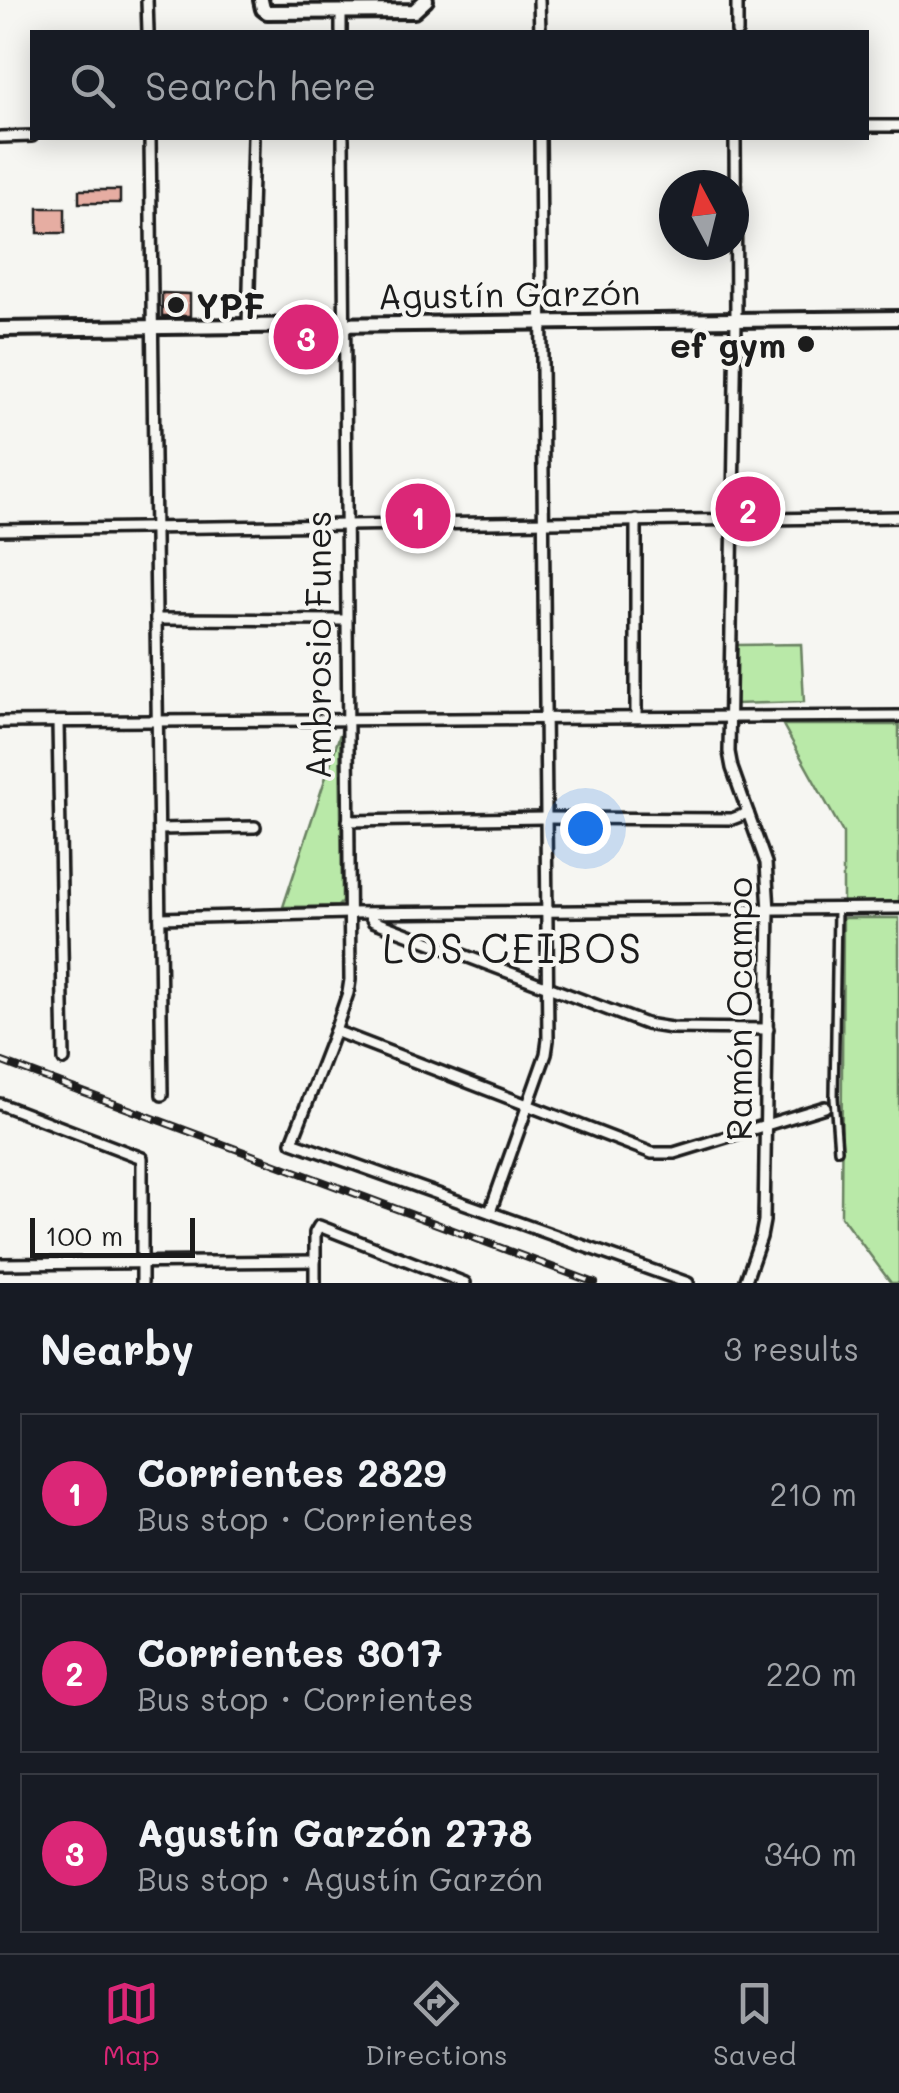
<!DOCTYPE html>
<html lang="en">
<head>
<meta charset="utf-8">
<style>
  :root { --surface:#171b24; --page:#20242c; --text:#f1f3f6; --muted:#9ea1a6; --line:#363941; --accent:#db2777 }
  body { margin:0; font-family:Mali,sans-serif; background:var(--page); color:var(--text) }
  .compass { position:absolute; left:659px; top:170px; width:90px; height:90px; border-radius:50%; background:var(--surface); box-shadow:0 5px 25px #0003; rotate:353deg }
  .scale { position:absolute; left:30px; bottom:25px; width:165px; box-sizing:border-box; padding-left:10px; border:5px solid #1c1c1c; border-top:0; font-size:28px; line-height:35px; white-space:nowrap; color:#1c1c1c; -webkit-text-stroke:8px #f6f6f2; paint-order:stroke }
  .you { position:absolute; left:585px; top:828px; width:35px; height:35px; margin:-25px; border:8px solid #fff; border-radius:50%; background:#1a73e8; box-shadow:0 0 0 15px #1a73e833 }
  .badge { display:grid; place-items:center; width:65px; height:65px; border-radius:50%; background:var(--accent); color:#fff; font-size:32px; font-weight:700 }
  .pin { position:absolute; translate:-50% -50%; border:5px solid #fff; box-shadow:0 2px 10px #0006 }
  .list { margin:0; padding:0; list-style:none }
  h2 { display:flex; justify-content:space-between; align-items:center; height:130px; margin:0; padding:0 40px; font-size:42px }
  h2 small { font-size:32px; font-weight:400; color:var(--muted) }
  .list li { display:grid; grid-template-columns:65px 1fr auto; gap:30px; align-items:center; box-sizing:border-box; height:160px; margin:0 20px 20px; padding:0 20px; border:2px solid var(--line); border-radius:0px }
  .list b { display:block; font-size:38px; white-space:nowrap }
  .list p { margin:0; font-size:32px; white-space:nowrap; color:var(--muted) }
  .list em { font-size:32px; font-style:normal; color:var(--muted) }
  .icon { flex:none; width:55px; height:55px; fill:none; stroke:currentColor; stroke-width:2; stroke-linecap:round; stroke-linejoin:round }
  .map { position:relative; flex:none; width:899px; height:1283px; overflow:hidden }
  .search { position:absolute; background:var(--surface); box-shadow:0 5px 25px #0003; left:30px; right:30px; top:30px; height:110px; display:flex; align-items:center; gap:25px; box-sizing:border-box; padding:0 35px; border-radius:0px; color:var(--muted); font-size:38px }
  .sheet { height:670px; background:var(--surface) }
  nav { display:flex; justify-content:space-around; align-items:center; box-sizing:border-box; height:140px; border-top:2px solid var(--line); background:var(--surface); font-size:28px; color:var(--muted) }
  nav a { display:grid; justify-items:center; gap:5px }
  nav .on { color:var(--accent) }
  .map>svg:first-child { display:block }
  .green { fill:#b9e9a8; stroke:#6a8262; stroke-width:2.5 }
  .building { fill:#e6ada2; stroke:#1c1c1c; stroke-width:2.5 }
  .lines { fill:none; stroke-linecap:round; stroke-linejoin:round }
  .lane-casing { stroke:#1c1c1c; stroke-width:12 }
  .street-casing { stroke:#1c1c1c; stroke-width:16 }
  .secondary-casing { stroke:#1c1c1c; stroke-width:20 }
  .lane { stroke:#f6f6f2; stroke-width:5 }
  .street { stroke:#f6f6f2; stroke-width:9 }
  .secondary { stroke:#f6f6f2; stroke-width:12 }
  .rail-casing { stroke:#1c1c1c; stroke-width:8 }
  .rail { stroke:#f6f6f2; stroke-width:4; stroke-dasharray:11; stroke-linecap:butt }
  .poi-dot { fill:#1c1c1c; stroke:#f6f6f2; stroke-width:4 }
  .labels { text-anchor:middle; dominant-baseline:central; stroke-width:8; stroke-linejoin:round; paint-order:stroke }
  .street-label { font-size:35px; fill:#1c1c1c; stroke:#f6f6f2 }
  .poi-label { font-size:35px; font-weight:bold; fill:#1c1c1c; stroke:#f6f6f2; text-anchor:start }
  .quarter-label { font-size:40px; letter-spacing:2.5px; fill:#1c1c1c; stroke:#f6f6f2 }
</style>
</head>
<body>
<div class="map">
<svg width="899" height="1283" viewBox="0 0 899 1283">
  <rect width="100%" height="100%" fill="#f6f6f2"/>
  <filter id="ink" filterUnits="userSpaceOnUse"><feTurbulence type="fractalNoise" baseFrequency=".01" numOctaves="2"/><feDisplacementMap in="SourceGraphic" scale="20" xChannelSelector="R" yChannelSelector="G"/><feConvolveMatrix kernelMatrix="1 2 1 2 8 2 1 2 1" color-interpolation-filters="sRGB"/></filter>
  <g filter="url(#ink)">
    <g class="green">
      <polygon points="801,644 804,702 735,704 736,645"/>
      <polygon points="783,725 899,725 899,903 843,903 843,833"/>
      <polygon points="340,734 342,902 338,906 283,907"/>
      <polygon points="843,918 899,918 899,1283 891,1283 841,1216"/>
    </g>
    <g class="building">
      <rect x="79" y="190" width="41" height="13"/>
      <rect x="38" y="208" width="27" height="25"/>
      <polygon points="162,293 190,294 190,316 162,316"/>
    </g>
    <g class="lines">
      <defs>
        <polyline id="lane" points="837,909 834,1098 838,1150"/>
        <g id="street">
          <polyline points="147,0 148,32"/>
          <polyline points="539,0 540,32"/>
          <polyline points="341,12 341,32"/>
          <polyline points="737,32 737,0"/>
          <polyline points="866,126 899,126"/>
          <polyline points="0,137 32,136"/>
          <polyline points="150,138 162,1095"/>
          <polyline points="343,138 350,980 348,993 335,1031 292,1142 688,1283"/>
          <polyline points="735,138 736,320 729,752 732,768 766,863 769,910 764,1221 761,1237 745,1283"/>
          <polyline points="248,326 253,138"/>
          <polyline points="0,530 899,517"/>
          <polyline points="156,619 346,620"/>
          <polyline points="636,717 636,520"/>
          <polyline points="0,722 899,716"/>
          <polyline points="58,722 64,1060"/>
          <polyline points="348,821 545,818 732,819 748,813"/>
          <polyline points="159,829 255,827"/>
          <polyline points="369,914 373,921 646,1024 671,1028 768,1029"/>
          <polyline points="160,918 349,913 899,908"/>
          <polyline points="335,1031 652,1153 674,1153 825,1107"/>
          <polyline points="0,1104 142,1158 142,1283"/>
          <polyline points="490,1212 546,1054 548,1040 540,138"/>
          <polyline points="0,1264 315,1261"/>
          <polyline points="315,1283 315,1233 319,1226 465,1283"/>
        </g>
        <g id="secondary">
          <polyline points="261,0 263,9 267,12 414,11 426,0"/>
          <polyline points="0,329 899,318"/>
        </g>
      </defs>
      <use href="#lane" class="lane-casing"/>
      <use href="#street" class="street-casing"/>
      <use href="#secondary" class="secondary-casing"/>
      <use href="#lane" class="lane"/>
      <use href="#street" class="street"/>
      <use href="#secondary" class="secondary"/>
      <defs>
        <polyline id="rail" points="0,1061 595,1283"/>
      </defs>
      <use href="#rail" class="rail-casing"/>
      <use href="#rail" class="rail"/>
    </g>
  </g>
  <g class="poi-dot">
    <circle cx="176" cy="305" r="10"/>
    <circle cx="806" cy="344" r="10"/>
  </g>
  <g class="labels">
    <g class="street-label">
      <text transform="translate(509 293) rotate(-1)">Agustín Garzón</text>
      <text transform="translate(317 645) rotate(-90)">Ambrosio Funes</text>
      <text transform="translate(738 1009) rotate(-90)">Ramón Ocampo</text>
    </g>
    <g class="poi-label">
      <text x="196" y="305">YPF</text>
      <text x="786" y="344" text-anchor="end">ef gym</text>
    </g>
    <g class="quarter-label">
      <text x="513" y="947">LOS CEIBOS</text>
    </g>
  </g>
</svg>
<svg class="compass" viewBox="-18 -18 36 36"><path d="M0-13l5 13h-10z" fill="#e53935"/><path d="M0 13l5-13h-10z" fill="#9ea1a6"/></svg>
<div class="scale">100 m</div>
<div class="you"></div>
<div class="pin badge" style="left:418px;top:516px">1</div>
<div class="pin badge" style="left:748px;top:509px">2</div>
<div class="pin badge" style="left:306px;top:337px">3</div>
<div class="search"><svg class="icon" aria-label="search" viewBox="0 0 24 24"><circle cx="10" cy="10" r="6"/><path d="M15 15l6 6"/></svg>Search here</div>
</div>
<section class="sheet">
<h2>Nearby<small>3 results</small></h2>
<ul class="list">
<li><span class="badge">1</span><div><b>Corrientes 2829</b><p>Bus stop · Corrientes</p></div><em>210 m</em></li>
<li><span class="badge">2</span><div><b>Corrientes 3017</b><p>Bus stop · Corrientes</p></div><em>220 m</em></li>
<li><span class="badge">3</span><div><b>Agustín Garzón 2778</b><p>Bus stop · Agustín Garzón</p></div><em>340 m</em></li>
</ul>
</section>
<nav>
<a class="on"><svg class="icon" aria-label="map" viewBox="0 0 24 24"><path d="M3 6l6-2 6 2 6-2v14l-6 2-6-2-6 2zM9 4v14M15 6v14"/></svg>Map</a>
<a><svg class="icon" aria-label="directions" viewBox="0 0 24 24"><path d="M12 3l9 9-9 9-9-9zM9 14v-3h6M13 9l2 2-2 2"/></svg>Directions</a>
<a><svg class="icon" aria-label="saved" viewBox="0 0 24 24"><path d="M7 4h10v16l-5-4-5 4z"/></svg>Saved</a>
</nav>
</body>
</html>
